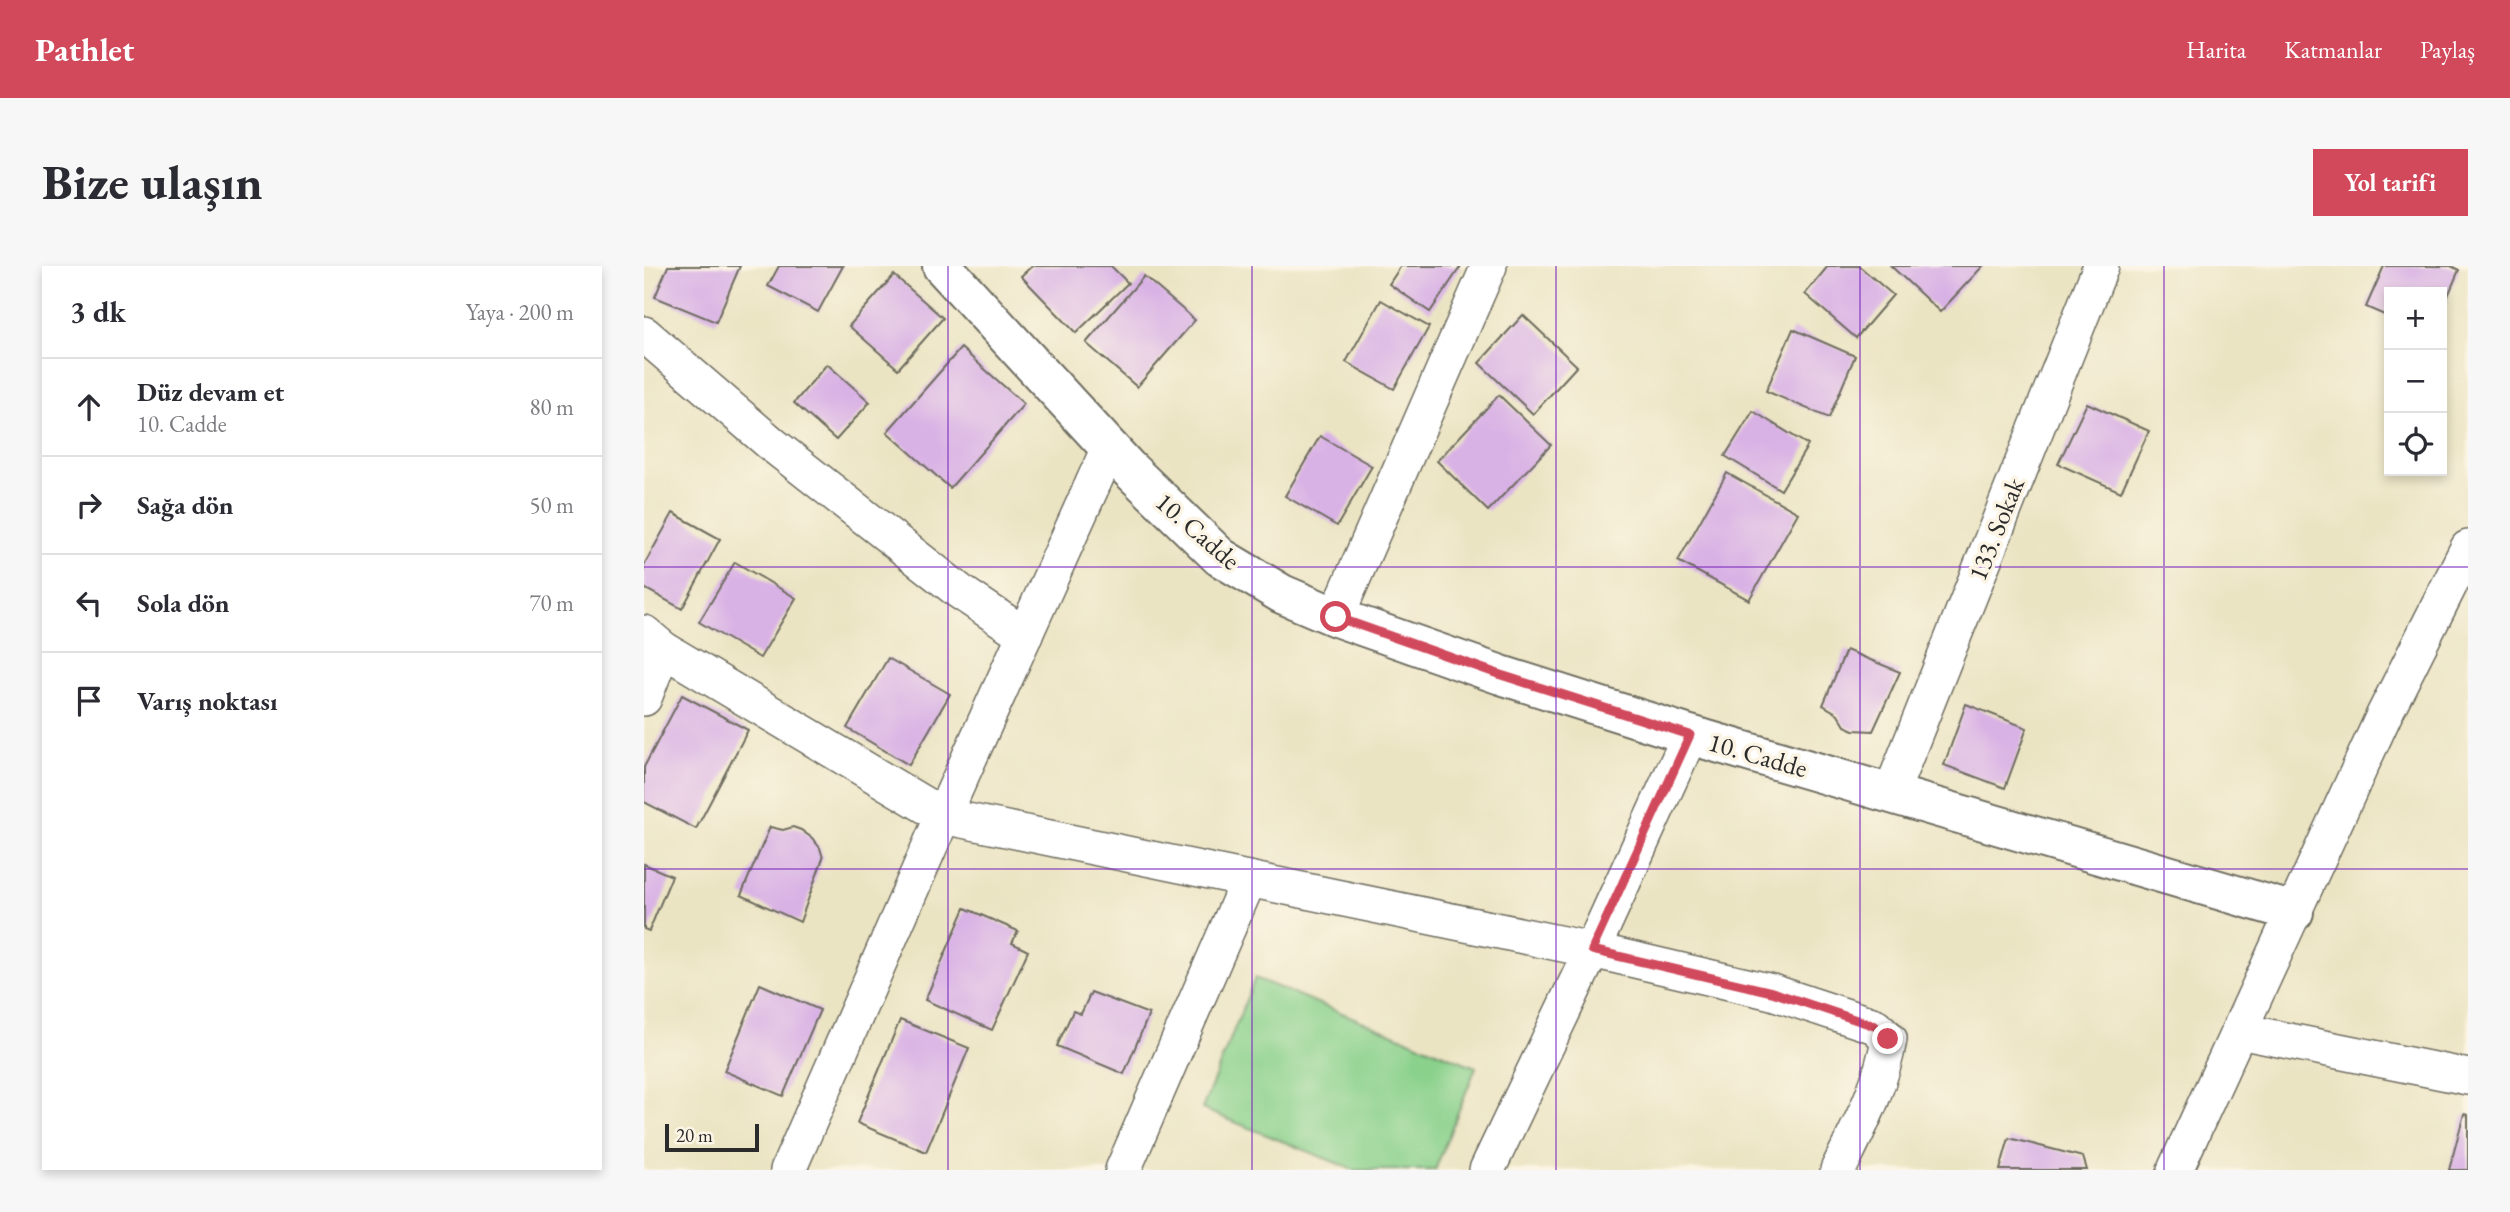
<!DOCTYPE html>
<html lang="tr">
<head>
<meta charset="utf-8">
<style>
  :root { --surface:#fff; --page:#f7f7f7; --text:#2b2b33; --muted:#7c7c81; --line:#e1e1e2; --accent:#d1495b }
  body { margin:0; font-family:"EB Garamond",serif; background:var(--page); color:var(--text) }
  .controls { position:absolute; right:21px; top:21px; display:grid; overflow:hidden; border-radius:0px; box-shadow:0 4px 10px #0003 }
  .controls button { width:63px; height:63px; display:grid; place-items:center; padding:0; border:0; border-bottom:2px solid var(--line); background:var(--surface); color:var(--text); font:35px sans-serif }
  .scale { position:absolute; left:21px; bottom:18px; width:94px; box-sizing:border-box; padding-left:7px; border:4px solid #2b2b2b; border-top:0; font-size:19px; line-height:24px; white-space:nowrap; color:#2b2b2b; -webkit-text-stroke:5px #fcf5e5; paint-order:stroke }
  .stop { position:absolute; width:21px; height:21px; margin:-16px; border:5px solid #d1495b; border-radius:50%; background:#fff }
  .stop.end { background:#d1495b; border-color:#fff; box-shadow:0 2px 7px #0008 }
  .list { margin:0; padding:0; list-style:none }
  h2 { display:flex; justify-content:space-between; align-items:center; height:91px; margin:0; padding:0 28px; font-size:30px }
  h2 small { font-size:23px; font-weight:400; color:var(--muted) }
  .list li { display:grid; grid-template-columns:46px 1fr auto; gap:21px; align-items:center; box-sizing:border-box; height:98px; padding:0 28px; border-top:2px solid var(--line) }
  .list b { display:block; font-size:26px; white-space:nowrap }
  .list p { margin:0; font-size:23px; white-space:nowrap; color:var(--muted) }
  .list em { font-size:23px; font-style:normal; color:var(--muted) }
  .icon { flex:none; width:38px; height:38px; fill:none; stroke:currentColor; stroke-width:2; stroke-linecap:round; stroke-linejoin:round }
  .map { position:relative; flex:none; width:1824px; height:904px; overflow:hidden; border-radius:0px }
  header { display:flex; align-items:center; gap:42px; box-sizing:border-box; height:98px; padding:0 35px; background:var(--accent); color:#fff }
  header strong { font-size:33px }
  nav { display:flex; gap:38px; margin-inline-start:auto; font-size:24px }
  .intro { display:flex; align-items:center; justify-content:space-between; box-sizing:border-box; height:168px; padding:0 42px }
  h1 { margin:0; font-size:49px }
  .button { padding:18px 32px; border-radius:0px; background:var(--accent); color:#fff; font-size:24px; font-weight:700 }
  main { display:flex; gap:42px; padding:0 42px }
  aside { flex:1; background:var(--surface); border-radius:0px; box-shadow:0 4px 10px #0003 }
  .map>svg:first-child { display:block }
  .green { fill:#8ad18c; stroke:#5a7e5c; stroke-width:2 }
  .building { fill:#d9b2e5 }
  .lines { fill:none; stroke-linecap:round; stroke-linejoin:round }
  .minor-casing { stroke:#6e6c60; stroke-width:38 }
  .tertiary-casing { stroke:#6e6c60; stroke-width:42 }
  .minor { stroke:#fff; stroke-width:35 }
  .tertiary { stroke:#fff; stroke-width:38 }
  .route { stroke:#d1495b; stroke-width:9 }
  .grid { fill:none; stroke:#7b2cbf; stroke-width:2; stroke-opacity:0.55 }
  .labels { text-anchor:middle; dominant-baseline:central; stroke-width:7; stroke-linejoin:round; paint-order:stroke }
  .street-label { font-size:26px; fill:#2b2b2b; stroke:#fcf5e5 }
</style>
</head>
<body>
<header>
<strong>Pathlet</strong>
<nav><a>Harita</a><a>Katmanlar</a><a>Paylaş</a></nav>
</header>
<div class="intro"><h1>Bize ulaşın</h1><a class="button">Yol tarifi</a></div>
<main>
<aside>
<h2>3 dk<small>Yaya · 200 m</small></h2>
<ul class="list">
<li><svg class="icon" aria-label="ahead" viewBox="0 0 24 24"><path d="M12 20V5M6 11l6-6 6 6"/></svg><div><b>Düz devam et</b><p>10. Cadde</p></div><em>80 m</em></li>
<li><svg class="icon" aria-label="right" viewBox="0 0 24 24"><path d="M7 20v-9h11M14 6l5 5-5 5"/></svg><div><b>Sağa dön</b></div><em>50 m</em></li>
<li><svg class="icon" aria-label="left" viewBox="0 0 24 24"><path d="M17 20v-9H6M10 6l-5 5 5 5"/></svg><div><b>Sola dön</b></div><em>70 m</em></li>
<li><svg class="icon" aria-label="arrive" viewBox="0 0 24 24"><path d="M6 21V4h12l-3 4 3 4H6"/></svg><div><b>Varış noktası</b></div></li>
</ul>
</aside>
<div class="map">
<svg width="1824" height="904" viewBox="0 0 1824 904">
  <rect width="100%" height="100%" fill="#fcf5e5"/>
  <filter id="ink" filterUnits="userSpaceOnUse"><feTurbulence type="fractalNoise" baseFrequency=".0143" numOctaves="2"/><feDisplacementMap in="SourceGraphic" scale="14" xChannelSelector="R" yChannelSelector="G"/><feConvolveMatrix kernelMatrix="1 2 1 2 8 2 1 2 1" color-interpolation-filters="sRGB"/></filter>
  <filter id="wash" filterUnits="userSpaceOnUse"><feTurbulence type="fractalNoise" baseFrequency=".00686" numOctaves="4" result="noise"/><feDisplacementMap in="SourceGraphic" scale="28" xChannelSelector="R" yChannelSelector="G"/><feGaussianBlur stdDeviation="1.57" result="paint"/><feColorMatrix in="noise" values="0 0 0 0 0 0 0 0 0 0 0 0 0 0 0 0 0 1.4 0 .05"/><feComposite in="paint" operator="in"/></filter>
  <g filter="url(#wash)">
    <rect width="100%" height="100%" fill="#ebe4c3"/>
    <polygon class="green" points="611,712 832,801 791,904 710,904 558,843"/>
    <g id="blocks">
      <g class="building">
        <polygon points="24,0 96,0 72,56 11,31"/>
        <polygon points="135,0 199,0 174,46 124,20"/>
        <polygon points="388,0 467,0 484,17 432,67 377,10"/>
        <polygon points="757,0 817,0 786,46 745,18"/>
        <polygon points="1184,0 1215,0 1249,29 1212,72 1161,28"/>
        <polygon points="1247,0 1339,0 1296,46"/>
        <polygon points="1740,0 1807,0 1815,4 1798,44 1798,26 1745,26 1745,51 1722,41"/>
        <polygon points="250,9 299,52 254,103 205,60"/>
        <polygon points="500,10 551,54 493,121 442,77"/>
        <polygon points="737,34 785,61 750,123 702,96"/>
        <polygon points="879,49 933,100 889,148 835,97"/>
        <polygon points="1149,63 1211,90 1185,152 1122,125"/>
        <polygon points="317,82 380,138 306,222 243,166"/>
        <polygon points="183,98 226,136 192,174 150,137"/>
        <polygon points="855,129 907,179 844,245 793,195"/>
        <polygon points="1443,137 1505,165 1477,226 1414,198"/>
        <polygon points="1109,145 1164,179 1137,224 1081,190"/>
        <polygon points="676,170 728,200 693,260 641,230"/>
        <polygon points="1083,207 1154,247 1105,334 1034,295"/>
        <polygon points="29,247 76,273 38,343 0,322 0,299"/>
        <polygon points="91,296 152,332 116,392 55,356"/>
        <polygon points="1202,384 1256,406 1229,465 1210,464 1201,460 1194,448 1179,439"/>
        <polygon points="244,392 306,428 265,499 203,462"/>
        <polygon points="38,429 104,464 52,563 0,536 0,501"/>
        <polygon points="1322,438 1383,462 1361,522 1300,499"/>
        <polygon points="126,561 139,564 149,561 157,564 168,572 176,582 179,592 156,656 97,629"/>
        <polygon points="0,598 28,610 5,665 0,663"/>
        <polygon points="321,642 374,665 368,677 384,685 348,764 281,734"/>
        <polygon points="116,718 176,744 139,830 80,805"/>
        <polygon points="447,726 505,748 480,808 413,780 429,745 437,748"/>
        <polygon points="256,754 325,782 282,886 213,857"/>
        <polygon points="1820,848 1824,849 1824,904 1805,904"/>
        <polygon points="1365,872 1439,891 1443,904 1356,904"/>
      </g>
    </g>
  </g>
  <g filter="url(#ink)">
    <use href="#blocks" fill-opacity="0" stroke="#6e6c60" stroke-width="2"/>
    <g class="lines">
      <defs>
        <g id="minor">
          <polyline points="0,68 129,179 315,325 381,369"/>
          <polyline points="692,351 845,0"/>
          <path d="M0,367l19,16 280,167 649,134 180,42 103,34 14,13c-8,48 -30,88 -51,131"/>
          <polyline points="0,432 19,383"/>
          <polyline points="1247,527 1457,0"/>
          <polyline points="1595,765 1824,811"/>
          <polyline points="144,904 299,550 465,182"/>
          <polyline points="479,904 605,613"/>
          <polyline points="843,904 948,684 1046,469"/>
          <polyline points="1531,904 1740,449 1824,282"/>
        </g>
        <polyline id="tertiary" points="298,0 484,202 576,291 638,328 692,351 857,409 1046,469 1650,646"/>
      </defs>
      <use href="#minor" class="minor-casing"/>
      <use href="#tertiary" class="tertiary-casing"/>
      <use href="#minor" class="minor"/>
      <use href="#tertiary" class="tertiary"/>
    </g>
  </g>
  <g class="lines" filter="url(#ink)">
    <polyline class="route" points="692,351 857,409 1046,469 948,684 1128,726 1231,760 1244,773"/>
  </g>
  <path class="grid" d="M304,0v904M608,0v904M912,0v904M1216,0v904M1520,0v904M0,301h1824M0,603h1824"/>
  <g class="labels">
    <g class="street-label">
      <text transform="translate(1352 263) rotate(-68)">133. Sokak</text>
      <text transform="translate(554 265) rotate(41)">10. Cadde</text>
      <text transform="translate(1114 489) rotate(16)">10. Cadde</text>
    </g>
  </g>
</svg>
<div class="controls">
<button>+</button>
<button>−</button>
<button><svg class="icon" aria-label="locate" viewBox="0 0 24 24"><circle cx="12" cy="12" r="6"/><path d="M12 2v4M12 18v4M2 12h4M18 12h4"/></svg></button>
</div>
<div class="scale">20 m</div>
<div class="stop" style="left:692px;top:351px"></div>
<div class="stop end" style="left:1244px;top:773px"></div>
</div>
</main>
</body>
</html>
